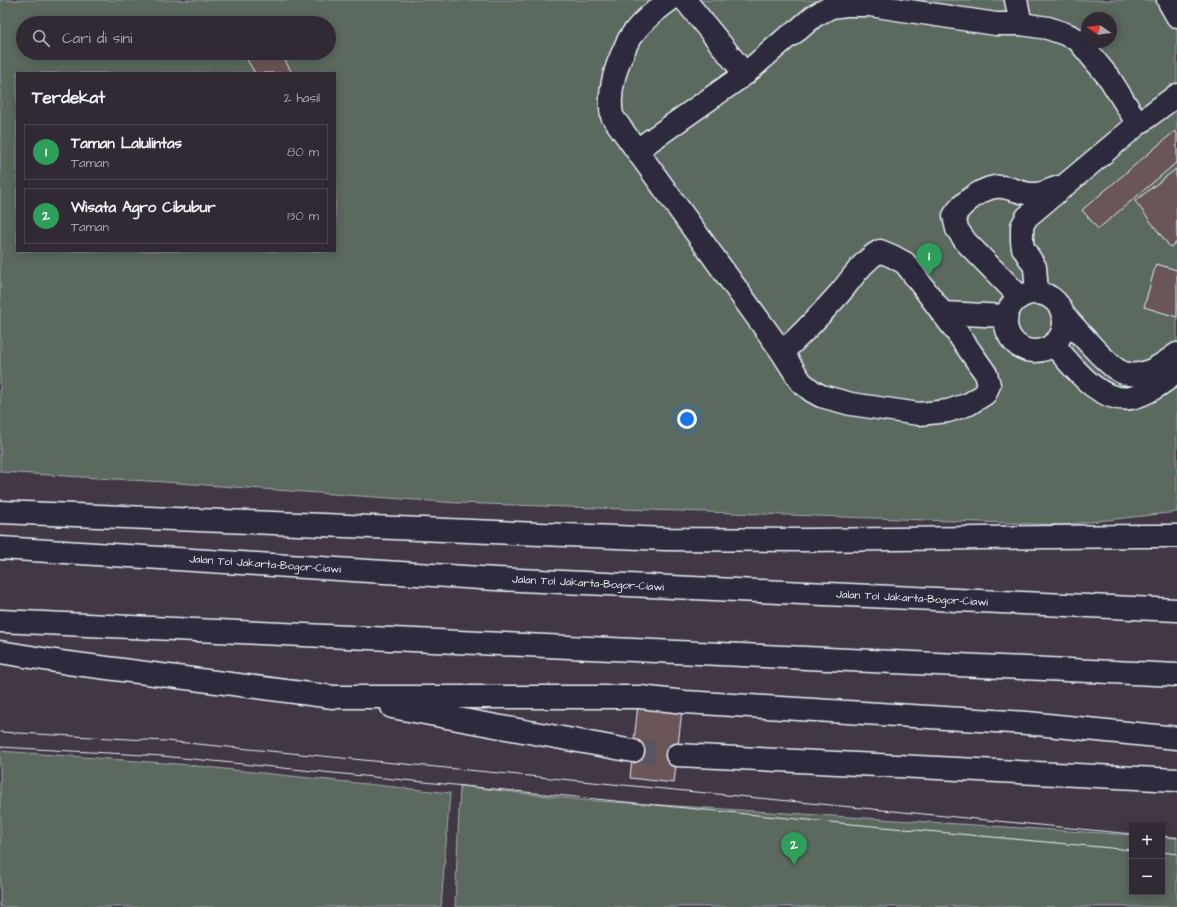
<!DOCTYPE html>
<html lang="id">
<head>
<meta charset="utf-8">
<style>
  :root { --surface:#312934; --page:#39313c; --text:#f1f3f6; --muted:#a8a6ac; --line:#4c454f; --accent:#ff9aa2 }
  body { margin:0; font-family:"Architects Daughter",sans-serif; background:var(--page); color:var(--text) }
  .controls { position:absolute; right:12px; bottom:12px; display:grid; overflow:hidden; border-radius:0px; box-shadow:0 2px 10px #0003 }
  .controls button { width:36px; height:36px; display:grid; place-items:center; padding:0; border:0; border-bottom:1px solid var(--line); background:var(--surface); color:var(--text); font:20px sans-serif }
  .compass { position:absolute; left:1081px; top:12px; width:36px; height:36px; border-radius:50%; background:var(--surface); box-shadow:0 2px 10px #0003; rotate:283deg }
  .you { position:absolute; left:687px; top:419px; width:14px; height:14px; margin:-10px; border:3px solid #fff; border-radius:50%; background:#1a73e8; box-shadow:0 0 0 6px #1a73e833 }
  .badge { display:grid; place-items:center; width:26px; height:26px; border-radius:50%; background:var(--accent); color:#fff; font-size:13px; font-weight:700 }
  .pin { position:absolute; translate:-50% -33px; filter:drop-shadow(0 1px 2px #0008) }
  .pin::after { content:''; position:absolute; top:21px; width:14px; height:12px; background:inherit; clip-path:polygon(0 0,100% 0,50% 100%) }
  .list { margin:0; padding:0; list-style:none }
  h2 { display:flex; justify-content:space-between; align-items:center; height:52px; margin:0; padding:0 16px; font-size:17px }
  h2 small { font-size:13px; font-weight:400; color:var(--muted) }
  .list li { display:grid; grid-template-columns:26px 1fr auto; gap:12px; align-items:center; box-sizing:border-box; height:56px; margin:0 8px 8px; padding:0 8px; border:1px solid var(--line); border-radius:0px }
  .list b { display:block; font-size:15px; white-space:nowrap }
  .list p { margin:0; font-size:13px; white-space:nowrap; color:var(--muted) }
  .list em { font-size:13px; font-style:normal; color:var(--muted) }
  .icon { flex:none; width:22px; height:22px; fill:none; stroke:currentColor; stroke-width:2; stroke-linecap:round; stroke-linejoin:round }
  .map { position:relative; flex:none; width:1177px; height:907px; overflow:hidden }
  .search { position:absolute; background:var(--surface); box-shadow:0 2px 10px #0003; left:16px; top:16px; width:320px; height:44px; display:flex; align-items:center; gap:10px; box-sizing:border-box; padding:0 14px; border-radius:22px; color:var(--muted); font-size:15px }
  .panel { position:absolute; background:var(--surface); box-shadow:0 2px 10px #0003; left:16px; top:72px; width:320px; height:180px; border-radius:0px }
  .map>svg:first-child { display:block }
  .green { fill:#5c695f; stroke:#a2adac; fill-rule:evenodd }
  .building { fill:#6a5558; stroke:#e8f1f8 }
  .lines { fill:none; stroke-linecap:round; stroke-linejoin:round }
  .motorway-tunnel { stroke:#5a5360; stroke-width:22; stroke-dasharray:22 11; stroke-linecap:butt }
  .minor-casing { stroke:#e8f1f8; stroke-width:25 }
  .motorway-casing { stroke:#e8f1f8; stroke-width:25 }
  .minor { stroke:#2f2a3d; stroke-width:22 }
  .motorway { stroke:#2f2a3d; stroke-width:22 }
  .tram { stroke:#e8f1f8; stroke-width:1 }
  .labels { text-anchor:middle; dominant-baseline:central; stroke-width:3.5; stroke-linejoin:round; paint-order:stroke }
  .street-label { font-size:11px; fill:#e8f1f8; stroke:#2f2a3d }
</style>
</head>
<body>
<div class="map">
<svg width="1177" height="907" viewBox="0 0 1177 907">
  <rect width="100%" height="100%" fill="#413745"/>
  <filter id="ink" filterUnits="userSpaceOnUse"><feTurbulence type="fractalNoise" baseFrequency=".025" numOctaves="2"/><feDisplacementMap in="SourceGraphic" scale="8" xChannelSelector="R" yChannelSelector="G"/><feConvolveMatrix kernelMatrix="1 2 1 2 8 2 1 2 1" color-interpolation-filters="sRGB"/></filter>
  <g filter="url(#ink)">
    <g class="green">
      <path d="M0,0h1177v512l-114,13 -605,-22 -294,-21 -164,-10zM1087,18h24v24h-24zM23,23h306v30h-306zM17,73h318v178h-318z"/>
      <polygon points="0,751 178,764 450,793 441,907 0,907"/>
      <polygon points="460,786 582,800 1132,835 1132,892 1162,892 1162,837 1177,837 1177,907 1005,907 997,905 930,907 455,907"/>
    </g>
    <g class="building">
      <polygon points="243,53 281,53 292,73 255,73"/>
      <polygon points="1175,131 1177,133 1177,162 1098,229 1082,210"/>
      <polygon points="1176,169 1177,242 1170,247 1135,201"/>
      <polygon points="1156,264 1177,270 1177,317 1144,307"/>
      <polygon points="638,704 682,709 674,783 630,778"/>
    </g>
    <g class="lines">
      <polyline class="motorway-tunnel" points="633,751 677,755"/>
      <defs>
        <g id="minor">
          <path d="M670,0c-15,11 -28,21 -39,36 -3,4 -5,9 -7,14 -10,21 -16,43 -12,66l170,236 19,30 11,9 9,5 30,8 68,10 29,-3 21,-7 16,-10 4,-9 -3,-11 -30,-43 -51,-68 -13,-7 -12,-5c-18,10 -28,28 -41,43 -18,20 -36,40 -57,58"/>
          <polyline points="685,0 745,74"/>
          <polyline points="1016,0 1021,24"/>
          <polyline points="1168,0 1177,16"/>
          <polyline points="637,150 745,74 785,39 798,30 814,16 831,7 846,5 870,5 996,24 1021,24 1048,28 1068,35 1078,40 1110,79 1138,124"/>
          <polyline points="1037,293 1035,267 1023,248 1022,241 1022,226 1027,217 1138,124 1177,95"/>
          <circle cx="1035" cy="322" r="29"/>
          <path d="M1020,297l-54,-55 -9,-13 -3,-13c8,-13 32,-32 48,-29 11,1 22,8 34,7 7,0 16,-5 23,-7"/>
          <polyline points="942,313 1006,316"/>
          <path d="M1062,313c12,13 47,56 62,60 19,6 38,-8 53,-19"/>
          <path d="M1053,344c19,21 46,60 78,54 17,-4 33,-16 46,-26"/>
        </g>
        <g id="motorway">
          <polyline points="0,512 666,539 808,540 1140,536 1177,536"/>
          <polyline points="0,548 496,579 1177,610"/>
          <polyline points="0,621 1177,675"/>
          <polyline points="0,652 68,663 333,697 640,697 685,702 1027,723 1177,738"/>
          <polyline points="392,707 633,751"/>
          <polyline points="677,755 1177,780"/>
        </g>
      </defs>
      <use href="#minor" class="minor-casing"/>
      <use href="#motorway" class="motorway-casing"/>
      <use href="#minor" class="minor"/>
      <use href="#motorway" class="motorway"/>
      <g class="tram">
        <polyline points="0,732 166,741 1132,834"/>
        <polyline points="0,747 162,756 797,819 1132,850"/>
        <polyline points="1162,836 1177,838"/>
        <polyline points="1162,852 1177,854"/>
      </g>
    </g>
  </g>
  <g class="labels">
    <g class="street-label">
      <text transform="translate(265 564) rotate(4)">Jalan Tol Jakarta–Bogor–Ciawi</text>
      <text transform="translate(588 583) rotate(3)">Jalan Tol Jakarta–Bogor–Ciawi</text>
      <text transform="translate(912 598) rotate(3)">Jalan Tol Jakarta–Bogor–Ciawi</text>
    </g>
  </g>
</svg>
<div class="controls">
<button>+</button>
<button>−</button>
</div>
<svg class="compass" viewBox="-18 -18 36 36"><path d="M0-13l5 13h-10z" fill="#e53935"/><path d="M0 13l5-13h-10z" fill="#a8a6ac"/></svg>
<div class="you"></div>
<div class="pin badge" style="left:929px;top:276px;background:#2e9e5b">1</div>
<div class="pin badge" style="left:794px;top:865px;background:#2e9e5b">2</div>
<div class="search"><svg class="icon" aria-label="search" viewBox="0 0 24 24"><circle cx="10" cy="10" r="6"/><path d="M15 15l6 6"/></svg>Cari di sini</div>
<section class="panel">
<h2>Terdekat<small>2 hasil</small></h2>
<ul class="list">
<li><span class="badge" style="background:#2e9e5b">1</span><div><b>Taman Lalulintas</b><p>Taman</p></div><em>80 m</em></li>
<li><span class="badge" style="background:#2e9e5b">2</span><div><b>Wisata Agro Cibubur</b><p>Taman</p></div><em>130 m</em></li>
</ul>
</section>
</div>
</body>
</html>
